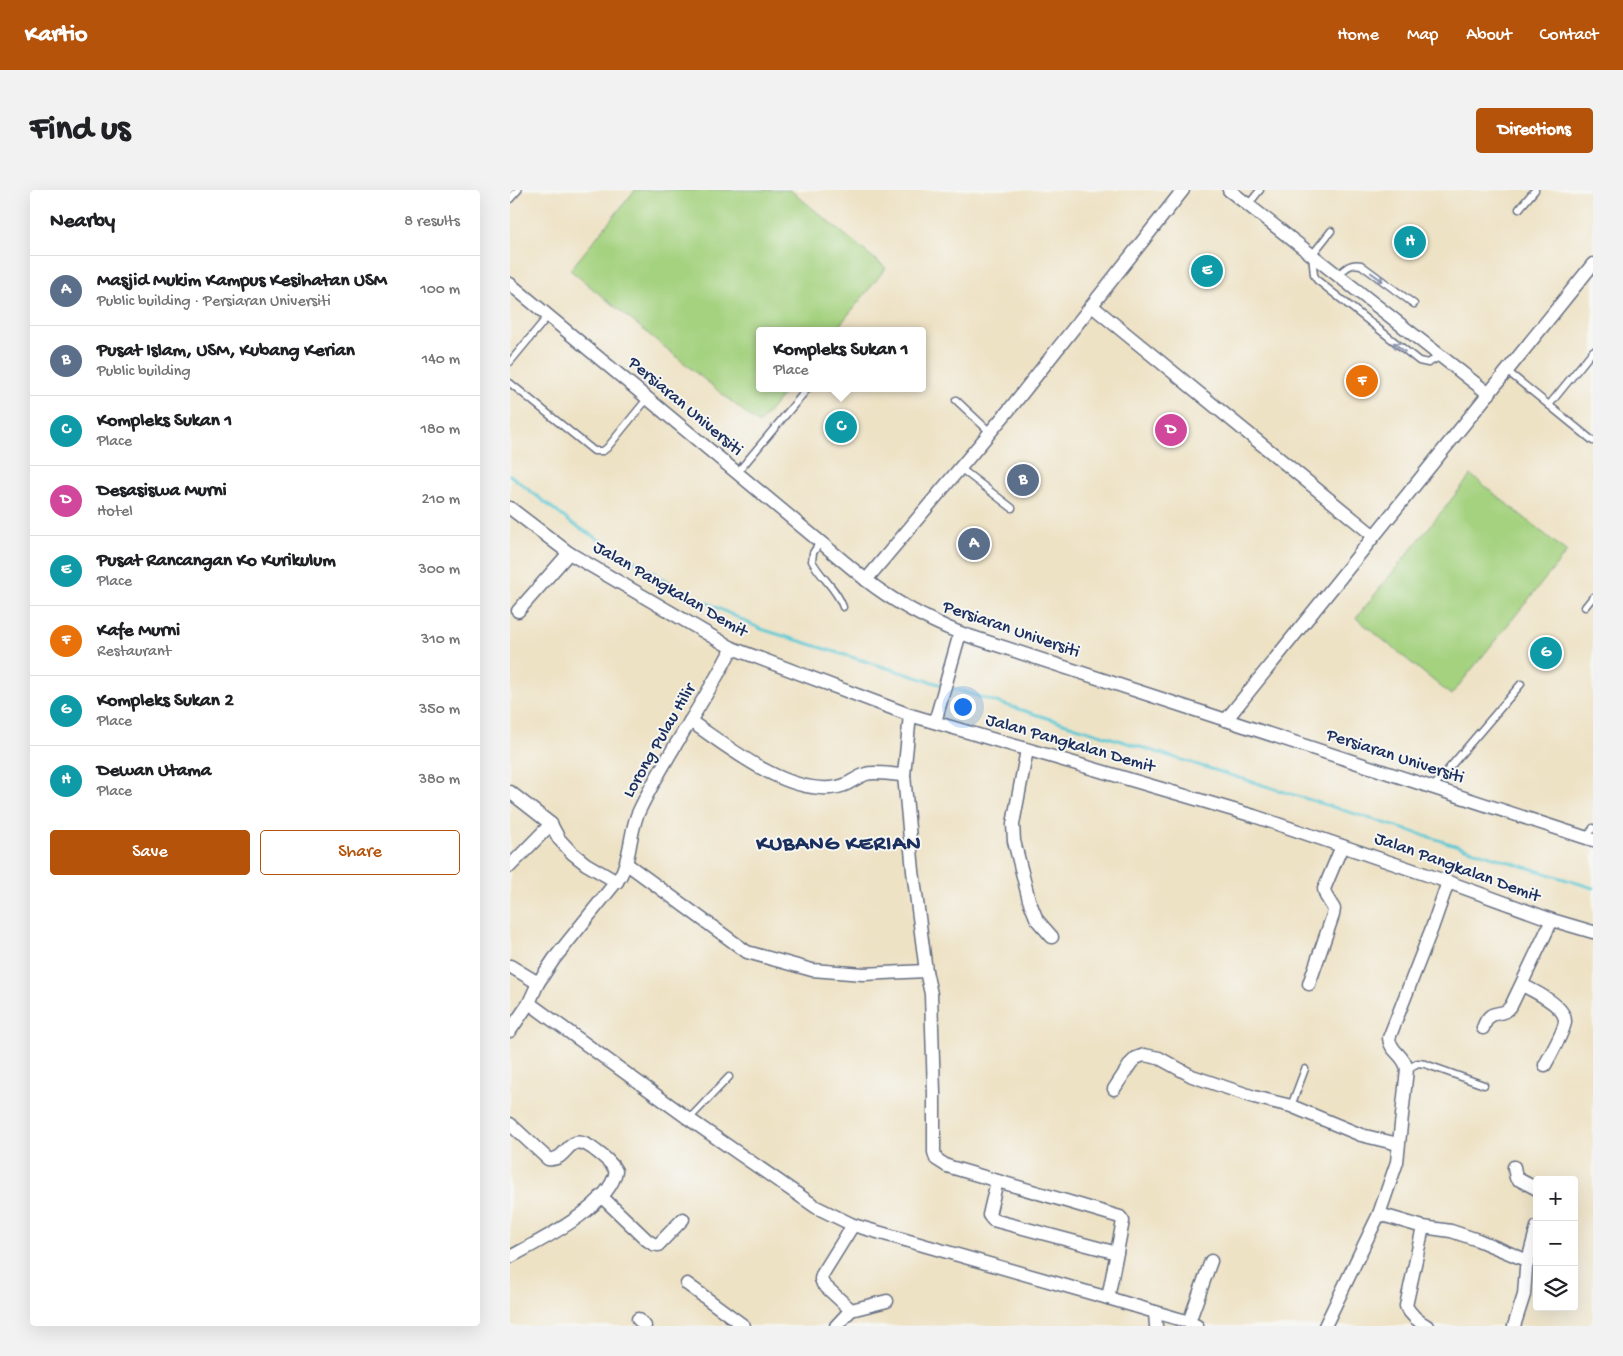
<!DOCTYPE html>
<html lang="en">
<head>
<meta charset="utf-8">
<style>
  :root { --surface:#fff; --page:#f2f2f2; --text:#202124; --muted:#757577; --line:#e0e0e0; --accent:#b45309 }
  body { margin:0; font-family:"Gochi Hand",sans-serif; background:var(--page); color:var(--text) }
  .controls { position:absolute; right:15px; bottom:15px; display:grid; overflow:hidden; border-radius:5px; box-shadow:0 5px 20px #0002 }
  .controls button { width:45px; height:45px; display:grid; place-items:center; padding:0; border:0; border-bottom:1px solid var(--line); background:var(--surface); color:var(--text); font:25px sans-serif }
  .you { position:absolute; left:452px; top:516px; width:18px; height:18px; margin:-12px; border:4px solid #fff; border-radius:50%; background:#1a73e8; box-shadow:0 0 0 8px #1a73e833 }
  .badge { display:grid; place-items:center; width:32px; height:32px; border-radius:50%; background:var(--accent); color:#fff; font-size:16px; font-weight:700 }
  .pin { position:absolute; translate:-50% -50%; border:2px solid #fff; box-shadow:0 1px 5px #0006 }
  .popup { position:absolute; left:246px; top:137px; width:170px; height:65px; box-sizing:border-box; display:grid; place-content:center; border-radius:5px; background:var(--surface); filter:drop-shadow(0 1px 4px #0005); font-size:16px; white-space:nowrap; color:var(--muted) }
  .popup b { font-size:19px; color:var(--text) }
  .popup::after { content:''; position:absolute; left:50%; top:100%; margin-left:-10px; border:10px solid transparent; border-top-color:var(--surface) }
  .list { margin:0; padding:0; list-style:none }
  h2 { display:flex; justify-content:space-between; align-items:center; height:65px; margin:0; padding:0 20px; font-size:21px }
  h2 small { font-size:16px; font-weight:400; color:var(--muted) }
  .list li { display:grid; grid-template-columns:32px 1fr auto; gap:15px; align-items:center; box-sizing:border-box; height:70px; padding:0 20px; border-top:1px solid var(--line) }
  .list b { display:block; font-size:19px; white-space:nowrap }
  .list p { margin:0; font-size:16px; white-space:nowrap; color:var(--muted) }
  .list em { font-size:16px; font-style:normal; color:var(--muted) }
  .actions { display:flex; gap:10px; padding:15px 20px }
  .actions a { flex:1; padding:11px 0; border:1px solid var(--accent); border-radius:5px; text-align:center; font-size:18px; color:var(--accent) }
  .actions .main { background:var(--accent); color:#fff }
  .icon { flex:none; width:28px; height:28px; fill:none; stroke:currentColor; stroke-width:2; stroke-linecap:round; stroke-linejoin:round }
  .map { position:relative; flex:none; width:1083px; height:1136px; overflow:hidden; border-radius:5px }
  header { display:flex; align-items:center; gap:30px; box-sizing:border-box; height:70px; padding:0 25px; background:var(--accent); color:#fff }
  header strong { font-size:24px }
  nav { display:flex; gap:28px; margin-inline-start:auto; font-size:18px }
  .intro { display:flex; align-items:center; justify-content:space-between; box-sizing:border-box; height:120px; padding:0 30px }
  h1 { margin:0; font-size:35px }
  .button { padding:12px 22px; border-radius:5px; background:var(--accent); color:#fff; font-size:18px; font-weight:700 }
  main { display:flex; gap:30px; padding:0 30px }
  aside { flex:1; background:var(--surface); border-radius:5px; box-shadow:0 5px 20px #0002 }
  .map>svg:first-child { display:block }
  .green { fill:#a4d27f; stroke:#60806e }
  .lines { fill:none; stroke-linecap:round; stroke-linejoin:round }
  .stream { stroke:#5cc8d4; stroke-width:3 }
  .service-casing { stroke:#656e82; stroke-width:9 }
  .minor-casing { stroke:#656e82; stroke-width:15 }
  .service { stroke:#fff; stroke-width:6 }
  .minor { stroke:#fff; stroke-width:12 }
  .oneway { stroke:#8d97ae }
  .labels { text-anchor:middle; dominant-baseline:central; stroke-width:4; stroke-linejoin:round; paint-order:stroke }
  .street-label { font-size:18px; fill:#1b2f5e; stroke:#f6f6f2 }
  .district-label { font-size:22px; font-weight:bold; letter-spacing:1px; fill:#1b2f5e; stroke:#f6f6f2 }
</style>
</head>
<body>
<header>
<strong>Kartio</strong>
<nav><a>Home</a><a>Map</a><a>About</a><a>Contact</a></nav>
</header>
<div class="intro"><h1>Find us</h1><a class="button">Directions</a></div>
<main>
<aside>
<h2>Nearby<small>8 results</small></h2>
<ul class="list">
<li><span class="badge" style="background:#5c6f8a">A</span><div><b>Masjid Mukim Kampus Kesihatan USM</b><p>Public building · Persiaran Universiti</p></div><em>100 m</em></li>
<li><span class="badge" style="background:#5c6f8a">B</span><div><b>Pusat Islam, USM, Kubang Kerian</b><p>Public building</p></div><em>140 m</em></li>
<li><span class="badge" style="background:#0f9aa8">C</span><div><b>Kompleks Sukan 1</b><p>Place</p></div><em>180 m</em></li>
<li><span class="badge" style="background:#d1479c">D</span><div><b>Desasiswa Murni</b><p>Hotel</p></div><em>210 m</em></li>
<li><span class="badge" style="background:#0f9aa8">E</span><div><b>Pusat Rancangan Ko Kurikulum</b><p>Place</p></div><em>300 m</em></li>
<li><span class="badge" style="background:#e8710a">F</span><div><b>Kafe Murni</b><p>Restaurant</p></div><em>310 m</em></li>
<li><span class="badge" style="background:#0f9aa8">G</span><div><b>Kompleks Sukan 2</b><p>Place</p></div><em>350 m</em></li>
<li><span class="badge" style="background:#0f9aa8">H</span><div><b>Dewan Utama</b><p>Place</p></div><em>380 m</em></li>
</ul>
<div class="actions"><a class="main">Save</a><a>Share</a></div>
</aside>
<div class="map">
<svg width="1083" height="1136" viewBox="0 0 1083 1136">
  <rect width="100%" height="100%" fill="#f6f6f2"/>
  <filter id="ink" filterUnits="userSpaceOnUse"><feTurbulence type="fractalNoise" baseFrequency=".02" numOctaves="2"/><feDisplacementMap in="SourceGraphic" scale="10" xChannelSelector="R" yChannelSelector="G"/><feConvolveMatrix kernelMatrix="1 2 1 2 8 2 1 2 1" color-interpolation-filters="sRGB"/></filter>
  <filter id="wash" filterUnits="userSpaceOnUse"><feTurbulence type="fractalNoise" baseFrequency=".0096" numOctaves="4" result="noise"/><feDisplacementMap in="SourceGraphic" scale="20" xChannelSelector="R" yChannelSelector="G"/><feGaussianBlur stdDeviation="1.12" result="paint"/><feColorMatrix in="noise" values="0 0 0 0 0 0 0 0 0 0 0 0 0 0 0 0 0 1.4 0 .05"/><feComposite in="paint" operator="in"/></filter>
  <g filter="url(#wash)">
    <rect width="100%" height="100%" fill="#eee2c5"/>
    <g class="green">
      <polygon points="125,0 280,0 376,78 325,141 250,141 250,198 278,198 249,234 60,80"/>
      <polygon points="961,285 1057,362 941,505 846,428"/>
    </g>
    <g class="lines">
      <g class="stream">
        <polyline points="0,285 60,332 175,402 251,439 432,495"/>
        <polyline points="438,497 1083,698"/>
      </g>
    </g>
  </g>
  <g filter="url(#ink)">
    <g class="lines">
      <defs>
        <g id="service">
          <polyline points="0,9 8,0"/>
          <polyline points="738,15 750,0"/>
          <polyline points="1009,19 1025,0"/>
          <polyline points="821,41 802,65 804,85 807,90 909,171 918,173 931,166"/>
          <path d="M828,85c8,-7 12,-12 23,-10l53,39"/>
          <polyline points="0,172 38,126"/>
          <polyline points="997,181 1083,251"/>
          <polyline points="0,193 84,261 93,261 97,258 137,209"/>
          <polyline points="446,210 480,242"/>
          <polyline points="1039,215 1083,161"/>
          <polyline points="450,278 502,318"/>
          <polyline points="227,283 298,198"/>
          <path d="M310,352l-7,11 -1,8c9,17 25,28 31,46"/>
          <polyline points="1075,417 1083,407"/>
          <polyline points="923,597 1011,494"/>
          <polyline points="1076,648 1083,638"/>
          <polyline points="897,879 908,873 915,874 974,895"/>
          <polyline points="781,916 795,879"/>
          <polyline points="179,929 219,887"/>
        </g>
        <g id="minor">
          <polyline points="719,0 979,204"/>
          <path d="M0,94l356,296c29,23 60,39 94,53l633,207"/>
          <polyline points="582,116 864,346"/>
          <polyline points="0,318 59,363 222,458 400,525 744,626 938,692 1042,730 1083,742"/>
          <polyline points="356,390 503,215 673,0"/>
          <polyline points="8,421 59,363"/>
          <polyline points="400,525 394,585 403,681 416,781 421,804 424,904 424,962 426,969 437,976 610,1027 613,1031 598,1108 645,1122 646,1136"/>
          <polyline points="716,530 1083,74"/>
          <path d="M180,531c39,26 91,70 140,67 18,-1 22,-9 36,-14 8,-3 28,1 38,1"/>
          <polyline points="425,532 450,443"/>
          <polyline points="517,560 503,634 504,651 519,710 527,730 542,747"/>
          <polyline points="0,602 41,634 49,649 62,663 76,674 107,692"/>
          <polyline points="117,674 237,762 302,780 353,784 416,781"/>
          <polyline points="0,676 41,634"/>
          <polyline points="0,776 28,793"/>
          <polyline points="799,794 823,725 824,719 816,706 814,699 832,656"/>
          <path d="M1012,795c12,6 44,21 43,37 -1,9 -15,34 -20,43"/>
          <polyline points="19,813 179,929 306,1017 343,1035 598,1108"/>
          <path d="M973,838c8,-23 18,-8 28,-22l41,-86"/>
          <path d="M0,841l19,-28 9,-20 16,-24 66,-82c12,-21 9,-46 19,-66 27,-57 65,-107 93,-163"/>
          <polyline points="604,899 621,873 626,868 634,865 649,868 682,886 744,907 781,916 851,945 888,954"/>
          <path d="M0,934l38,35c22,3 18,-32 48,-8 8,6 15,11 20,20 -6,36 -77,70 -106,86"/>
          <polyline points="1004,977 1006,988 1027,999"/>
          <polyline points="487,991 479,1025 483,1030 607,1063"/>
          <polyline points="91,1006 137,1050 143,1054 148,1055 173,1029"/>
          <polyline points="869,1024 913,1037 941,1041 968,1050 1018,1071"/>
          <polyline points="343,1035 312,1085 311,1089 313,1094 341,1120 377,1111"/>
          <path d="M913,1037l-17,79c5,9 11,15 21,20"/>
          <polyline points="177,1094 234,1136"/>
          <polyline points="645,1122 679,1132 687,1136"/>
          <polyline points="128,1129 135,1136"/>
          <polyline points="679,1132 701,1071"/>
          <polyline points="326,1136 341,1120"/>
          <path d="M815,1136l54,-112 18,-52 10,-93c-3,-15 -17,-17 -18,-31l43,-110 16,-46"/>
          <polyline points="1004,1136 1014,1105 1016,1078 1027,1037"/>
        </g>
      </defs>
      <use href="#service" class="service-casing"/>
      <use href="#minor" class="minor-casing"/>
      <use href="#service" class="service"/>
      <use href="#minor" class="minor"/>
    </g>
    <defs><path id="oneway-shaft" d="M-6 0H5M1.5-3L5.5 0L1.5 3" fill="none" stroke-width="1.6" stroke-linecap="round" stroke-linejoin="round" transform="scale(1.25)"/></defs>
    <g class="oneway">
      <use href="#oneway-shaft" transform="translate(867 87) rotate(36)"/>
      <use href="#oneway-shaft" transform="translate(889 157) rotate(-142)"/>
    </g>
  </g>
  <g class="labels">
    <g class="street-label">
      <text transform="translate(175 217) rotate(40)">Persiaran Universiti</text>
      <text transform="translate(160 400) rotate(30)">Jalan Pangkalan Demit</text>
      <text transform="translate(501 440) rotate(19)">Persiaran Universiti</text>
      <text transform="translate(150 551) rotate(-60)">Lorong Pulau Hilir</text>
      <text transform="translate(560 554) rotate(16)">Jalan Pangkalan Demit</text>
      <text transform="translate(885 567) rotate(18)">Persiaran Universiti</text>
      <text transform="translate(947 678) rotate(20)">Jalan Pangkalan Demit</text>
    </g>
    <g class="district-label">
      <text x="329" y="655">KUBANG KERIAN</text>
    </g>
  </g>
</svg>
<div class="controls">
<button>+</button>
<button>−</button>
<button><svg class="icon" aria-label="layers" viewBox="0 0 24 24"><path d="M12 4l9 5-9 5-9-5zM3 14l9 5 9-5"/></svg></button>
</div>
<div class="you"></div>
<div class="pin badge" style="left:464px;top:354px;background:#5c6f8a">A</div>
<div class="pin badge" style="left:513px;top:290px;background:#5c6f8a">B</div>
<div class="pin badge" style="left:331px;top:237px;background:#0f9aa8">C</div>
<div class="popup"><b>Kompleks Sukan 1</b>Place</div>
<div class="pin badge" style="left:661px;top:240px;background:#d1479c">D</div>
<div class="pin badge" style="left:697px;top:81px;background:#0f9aa8">E</div>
<div class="pin badge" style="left:852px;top:191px;background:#e8710a">F</div>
<div class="pin badge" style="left:1036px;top:463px;background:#0f9aa8">G</div>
<div class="pin badge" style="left:900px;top:52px;background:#0f9aa8">H</div>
</div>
</main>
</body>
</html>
